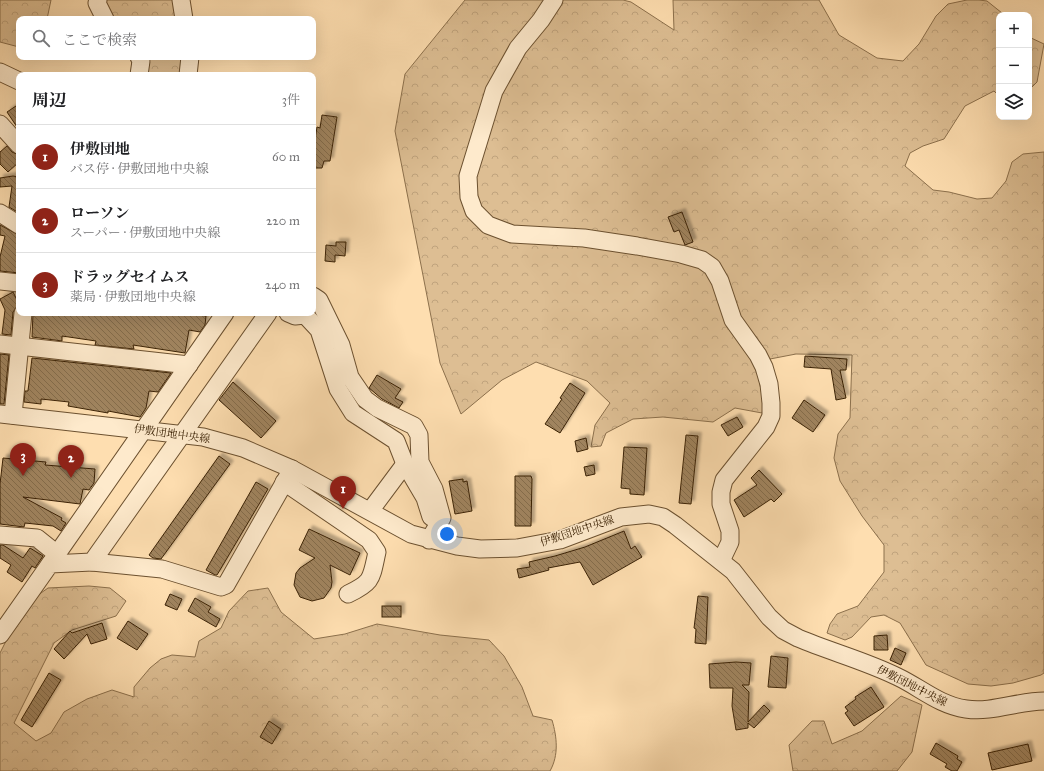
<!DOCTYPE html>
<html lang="ja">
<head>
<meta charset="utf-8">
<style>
  :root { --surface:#fff; --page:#f2f2f2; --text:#202124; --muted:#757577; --line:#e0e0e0; --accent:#8f2418 }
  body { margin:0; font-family:"IM FELL Great Primer","Noto Serif JP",serif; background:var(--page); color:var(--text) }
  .controls { position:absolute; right:12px; top:12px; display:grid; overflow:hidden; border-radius:8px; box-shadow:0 4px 16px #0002 }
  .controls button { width:36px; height:36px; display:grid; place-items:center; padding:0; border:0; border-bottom:1px solid var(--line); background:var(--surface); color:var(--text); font:20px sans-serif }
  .you { position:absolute; left:447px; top:534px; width:14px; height:14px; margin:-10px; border:3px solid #fff; border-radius:50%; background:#1a73e8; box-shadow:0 0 0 6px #1a73e833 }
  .badge { display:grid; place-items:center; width:26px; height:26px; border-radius:50%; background:var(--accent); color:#fff; font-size:13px; font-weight:700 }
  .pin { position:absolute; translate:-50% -33px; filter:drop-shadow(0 1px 2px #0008) }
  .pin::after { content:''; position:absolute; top:21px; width:14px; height:12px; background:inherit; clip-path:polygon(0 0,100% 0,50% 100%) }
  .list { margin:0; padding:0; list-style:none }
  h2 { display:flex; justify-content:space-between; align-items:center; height:52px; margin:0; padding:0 16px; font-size:17px }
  h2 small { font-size:13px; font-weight:400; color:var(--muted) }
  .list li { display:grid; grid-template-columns:26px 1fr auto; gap:12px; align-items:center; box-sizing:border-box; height:64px; padding:0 16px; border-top:1px solid var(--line) }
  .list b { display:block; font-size:15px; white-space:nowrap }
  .list p { margin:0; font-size:13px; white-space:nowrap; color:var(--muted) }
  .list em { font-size:13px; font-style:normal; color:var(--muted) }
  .icon { flex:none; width:22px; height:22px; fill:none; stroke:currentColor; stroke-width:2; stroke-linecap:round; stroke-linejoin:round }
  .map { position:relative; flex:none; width:1044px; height:771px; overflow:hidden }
  .search { position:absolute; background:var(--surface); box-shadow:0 4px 16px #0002; left:16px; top:16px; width:300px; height:44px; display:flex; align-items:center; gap:10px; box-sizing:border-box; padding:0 14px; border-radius:8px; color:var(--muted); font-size:15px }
  .panel { position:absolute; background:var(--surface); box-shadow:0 4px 16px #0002; left:16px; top:72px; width:300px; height:244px; border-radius:8px }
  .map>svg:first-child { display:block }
  .forest { fill:url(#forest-crowns); stroke:#8c704c }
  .building { fill:url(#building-back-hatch); stroke:#3b2205; filter:url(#shadow) }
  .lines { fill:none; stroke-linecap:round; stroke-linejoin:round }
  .minor-casing { stroke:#6c5130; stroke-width:19 }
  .minor { stroke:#feeacc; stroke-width:17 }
  .labels { text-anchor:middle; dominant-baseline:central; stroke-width:3; stroke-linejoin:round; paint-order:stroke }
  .street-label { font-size:11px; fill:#3b2205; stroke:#feeacc }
</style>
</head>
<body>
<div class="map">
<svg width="1044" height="771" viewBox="0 0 1044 771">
  <defs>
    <pattern id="forest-crowns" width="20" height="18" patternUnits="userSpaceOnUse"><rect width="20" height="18" fill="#ddbe93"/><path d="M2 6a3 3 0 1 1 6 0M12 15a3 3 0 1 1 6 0" fill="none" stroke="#bfa37d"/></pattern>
    <pattern id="building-back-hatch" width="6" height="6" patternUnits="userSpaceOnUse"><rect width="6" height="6" fill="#a0845e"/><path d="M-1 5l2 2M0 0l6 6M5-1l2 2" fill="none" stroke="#846c4c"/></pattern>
    <filter id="shadow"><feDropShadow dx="3.5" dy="-3.5" stdDeviation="1" flood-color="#0004"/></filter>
  </defs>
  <rect width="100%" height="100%" fill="#fedeb0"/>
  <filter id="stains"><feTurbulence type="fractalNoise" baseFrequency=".005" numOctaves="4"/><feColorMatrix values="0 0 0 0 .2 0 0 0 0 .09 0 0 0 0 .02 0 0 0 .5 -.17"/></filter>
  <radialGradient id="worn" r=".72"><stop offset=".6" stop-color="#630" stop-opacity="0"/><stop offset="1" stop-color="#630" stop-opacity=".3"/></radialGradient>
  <g class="forest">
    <polygon points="0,0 51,0 47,19 19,19 19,47 0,42"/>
    <polygon points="101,0 176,0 180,19 109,19"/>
    <polygon points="465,0 623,0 631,2 674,30 673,0 819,0 839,35 877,58 903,61 919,44 936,16 948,4 967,0 979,0 987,1 1002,13 1003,15 999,15 999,96 994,91 965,106 944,139 923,146 910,153 905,166 933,190 949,192 977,199 992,198 1006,181 1012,162 1023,154 1044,152 1044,673 1041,675 1013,683 991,686 968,684 926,665 900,623 884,615 871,617 852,637 845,640 827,633 830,624 837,614 858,606 884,572 884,545 862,516 840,481 834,458 838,434 850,418 852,355 796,354 770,359 757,370 764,405 762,413 735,408 713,422 663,417 633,419 606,433 601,446 591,447 595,425 610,403 587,381 536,362 502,380 461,414 440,363 395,131 405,74"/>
    <polygon points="1029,37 1044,44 1037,82 1029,90"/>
    <polygon points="143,57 185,57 184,75 144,75"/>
    <path d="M89,586l21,2 16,13 -10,15 -44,14 -18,13 -40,80 22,18 15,-8 13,-21 23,-13 25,-9 22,7v-10l16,-19 11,-9 11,-4 23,2 4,-16 22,-13 8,-17 19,-20 20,-3 13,24 33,27 31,-5 32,-10 63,11 49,5 15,16 18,31 11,29 19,4c5,17 7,35 -2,51h-550v-118l24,-48 24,-17z"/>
    <polygon points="901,696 922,705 912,752 897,771 793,771 789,745 812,721 824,721 832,744 862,731"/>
  </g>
  <g class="building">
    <polygon points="19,104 19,130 7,112"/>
    <polygon points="322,115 337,117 334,136 330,161 324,161 322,168 313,168 313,153 317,127 320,128"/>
    <polygon points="7,146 12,152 19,155 19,162 8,172 0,164 0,152"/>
    <polygon points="13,176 19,177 19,213 9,207 12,186 0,187 0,178"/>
    <polygon points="682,212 693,242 685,245 679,230 674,232 668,217"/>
    <polygon points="0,225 19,235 19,273 0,271 0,257 5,236 0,235"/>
    <polygon points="336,242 346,242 345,256 335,255 335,262 325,261 326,245 336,246"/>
    <polygon points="13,292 19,304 13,312 11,335 2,334 5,310 0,299"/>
    <polygon points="33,313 185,313 206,316 205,325 200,332 189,330 185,353 133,345 134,349 95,345 96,341 62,336 62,341 32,337"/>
    <polygon points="0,354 9,355 4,404 0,404"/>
    <polygon points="805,356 847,359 846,370 840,370 846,398 836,400 831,369 804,367"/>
    <polygon points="32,358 171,373 158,392 149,391 146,408 140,417 108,411 108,413 68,406 69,402 41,399 41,404 24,402 25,391 28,391"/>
    <polygon points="377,375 401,389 395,398 403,402 399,408 382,399 369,388"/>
    <polygon points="233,382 276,421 261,438 219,400"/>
    <polygon points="570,383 585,393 560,433 545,424 562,399 560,398"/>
    <polygon points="804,400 825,415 813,432 792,418"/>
    <polygon points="737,417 743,427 728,436 721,425"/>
    <polygon points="686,435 698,436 691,504 679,503"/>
    <polygon points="586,438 588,449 577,452 575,441"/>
    <polygon points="624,447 647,448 644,495 630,494 630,489 621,488"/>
    <polygon points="219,456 230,464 161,559 153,558 149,555"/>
    <polygon points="3,458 46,462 45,465 95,469 94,483 89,490 83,489 80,504 23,497 62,518 61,520 66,523 61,531 53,526 25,523 24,527 0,524 0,484"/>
    <polygon points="594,465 595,474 586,476 584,467"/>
    <polygon points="759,470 782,494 774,502 771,499 744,517 734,500 757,485 751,478"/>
    <polygon points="515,476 531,476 532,479 531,526 515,526"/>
    <polygon points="463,479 463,482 467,481 472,511 455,514 449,481"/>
    <polygon points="256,482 268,489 217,575 215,575 206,570"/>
    <polygon points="309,529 360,553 350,575 330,565 332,582 331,588 324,598 312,601 300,597 294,585 296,573 300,568 315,558 299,550"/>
    <polygon points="624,531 631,549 635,546 642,557 593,585 580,562 548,568 549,570 519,578 517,569 530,567 529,562 555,556 585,547"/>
    <polygon points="0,545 3,545 23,558 30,548 43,556 35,568 32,566 22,582 7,572 11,565 0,558"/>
    <polygon points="170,594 182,599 177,610 165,605"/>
    <polygon points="698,596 708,597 706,644 695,643 696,629 694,628"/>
    <polygon points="195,598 211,607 208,612 220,619 216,627 188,611"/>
    <rect x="382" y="606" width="19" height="11"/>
    <polygon points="128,621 148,634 137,650 117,638"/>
    <polygon points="102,623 107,639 91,644 87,634 64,659 54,649 70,631 72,633"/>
    <polygon points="887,635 888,650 874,650 874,636"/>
    <polygon points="895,648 906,653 901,665 890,660"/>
    <polygon points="771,656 788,658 786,688 768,687"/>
    <polygon points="736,662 751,663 749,685 742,685 749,692 748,722 764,705 770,711 754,728 748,723 748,728 736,730 732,706 733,688 710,688 709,664"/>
    <polygon points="49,673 61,680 32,727 21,720"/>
    <polygon points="871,687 884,707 854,726 845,713 848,711 845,707 856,699 855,697"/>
    <polygon points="269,721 281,729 272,744 260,737"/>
    <polygon points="936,743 958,756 957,759 962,762 957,771 952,771 945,767 947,764 930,754"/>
    <polygon points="1028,744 1032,761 992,770 988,753"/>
  </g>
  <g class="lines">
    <defs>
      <g id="minor">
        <polyline points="98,0 97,3 105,19"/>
        <polyline points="181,0 184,19"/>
        <polyline points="554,0 541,20 518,48 494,91 468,176 469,197 474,211 488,225 512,234 584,238 637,246 681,254 702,260 712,267 720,281 733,320 758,355 764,367 769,384 771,403 771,416 766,427 724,480 721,492 721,504 730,531 730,542 721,561"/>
        <polyline points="139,57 141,61 139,75"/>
        <polyline points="0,72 19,81"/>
        <polyline points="188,75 190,57"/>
        <polyline points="0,124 19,145"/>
        <polyline points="0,213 19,225"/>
        <polyline points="0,281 19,283"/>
        <polyline points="313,296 319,300 341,345 350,377 365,399 377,408 414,426 419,435 420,462 434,489 442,518 429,540"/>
        <polyline points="288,313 295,316 305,315 304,313"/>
        <polyline points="305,315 319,330 338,389 353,413 396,441 405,464 425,498 431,517"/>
        <polyline points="0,344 189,365"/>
        <path d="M0,414l203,23 40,11 49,21 119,65 46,12 23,3 37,-1 43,-8 61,-23 28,-3 14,3 12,8 58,46 36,46 14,13 15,8c33,14 68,23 100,39 23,11 41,28 68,32 26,4 52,-8 78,-8"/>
        <polyline points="13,415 23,313"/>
        <path d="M284,482l85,58 8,12c-6,27 -4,30 -29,42"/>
        <polyline points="370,511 405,464"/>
        <polyline points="0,535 37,538 57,554"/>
        <polyline points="92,562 162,569 221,587 226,585 292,469"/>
        <polyline points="50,564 225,313"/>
        <polyline points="0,635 50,564 92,562 268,313"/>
      </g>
    </defs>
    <use href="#minor" class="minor-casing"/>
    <use href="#minor" class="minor"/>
  </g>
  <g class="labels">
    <g class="street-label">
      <text transform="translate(172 434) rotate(8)">伊敷団地中央線</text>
      <text transform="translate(577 531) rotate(-18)">伊敷団地中央線</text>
      <text transform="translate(912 686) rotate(27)">伊敷団地中央線</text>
    </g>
  </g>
  <rect width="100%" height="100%" filter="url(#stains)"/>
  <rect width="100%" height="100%" fill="url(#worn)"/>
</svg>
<div class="controls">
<button>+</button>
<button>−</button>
<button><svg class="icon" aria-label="layers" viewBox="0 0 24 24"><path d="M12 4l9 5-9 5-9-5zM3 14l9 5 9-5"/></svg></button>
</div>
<div class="you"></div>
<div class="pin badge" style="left:343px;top:509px">1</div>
<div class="pin badge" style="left:71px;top:478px">2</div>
<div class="pin badge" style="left:23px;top:476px">3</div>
<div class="search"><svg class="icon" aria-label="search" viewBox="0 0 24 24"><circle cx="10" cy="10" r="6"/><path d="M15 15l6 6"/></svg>ここで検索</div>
<section class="panel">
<h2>周辺<small>3件</small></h2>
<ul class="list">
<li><span class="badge">1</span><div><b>伊敷団地</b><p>バス停 · 伊敷団地中央線</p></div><em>60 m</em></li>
<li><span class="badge">2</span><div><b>ローソン</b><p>スーパー · 伊敷団地中央線</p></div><em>220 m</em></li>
<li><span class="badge">3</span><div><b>ドラッグセイムス</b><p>薬局 · 伊敷団地中央線</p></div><em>240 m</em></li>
</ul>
</section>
</div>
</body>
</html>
